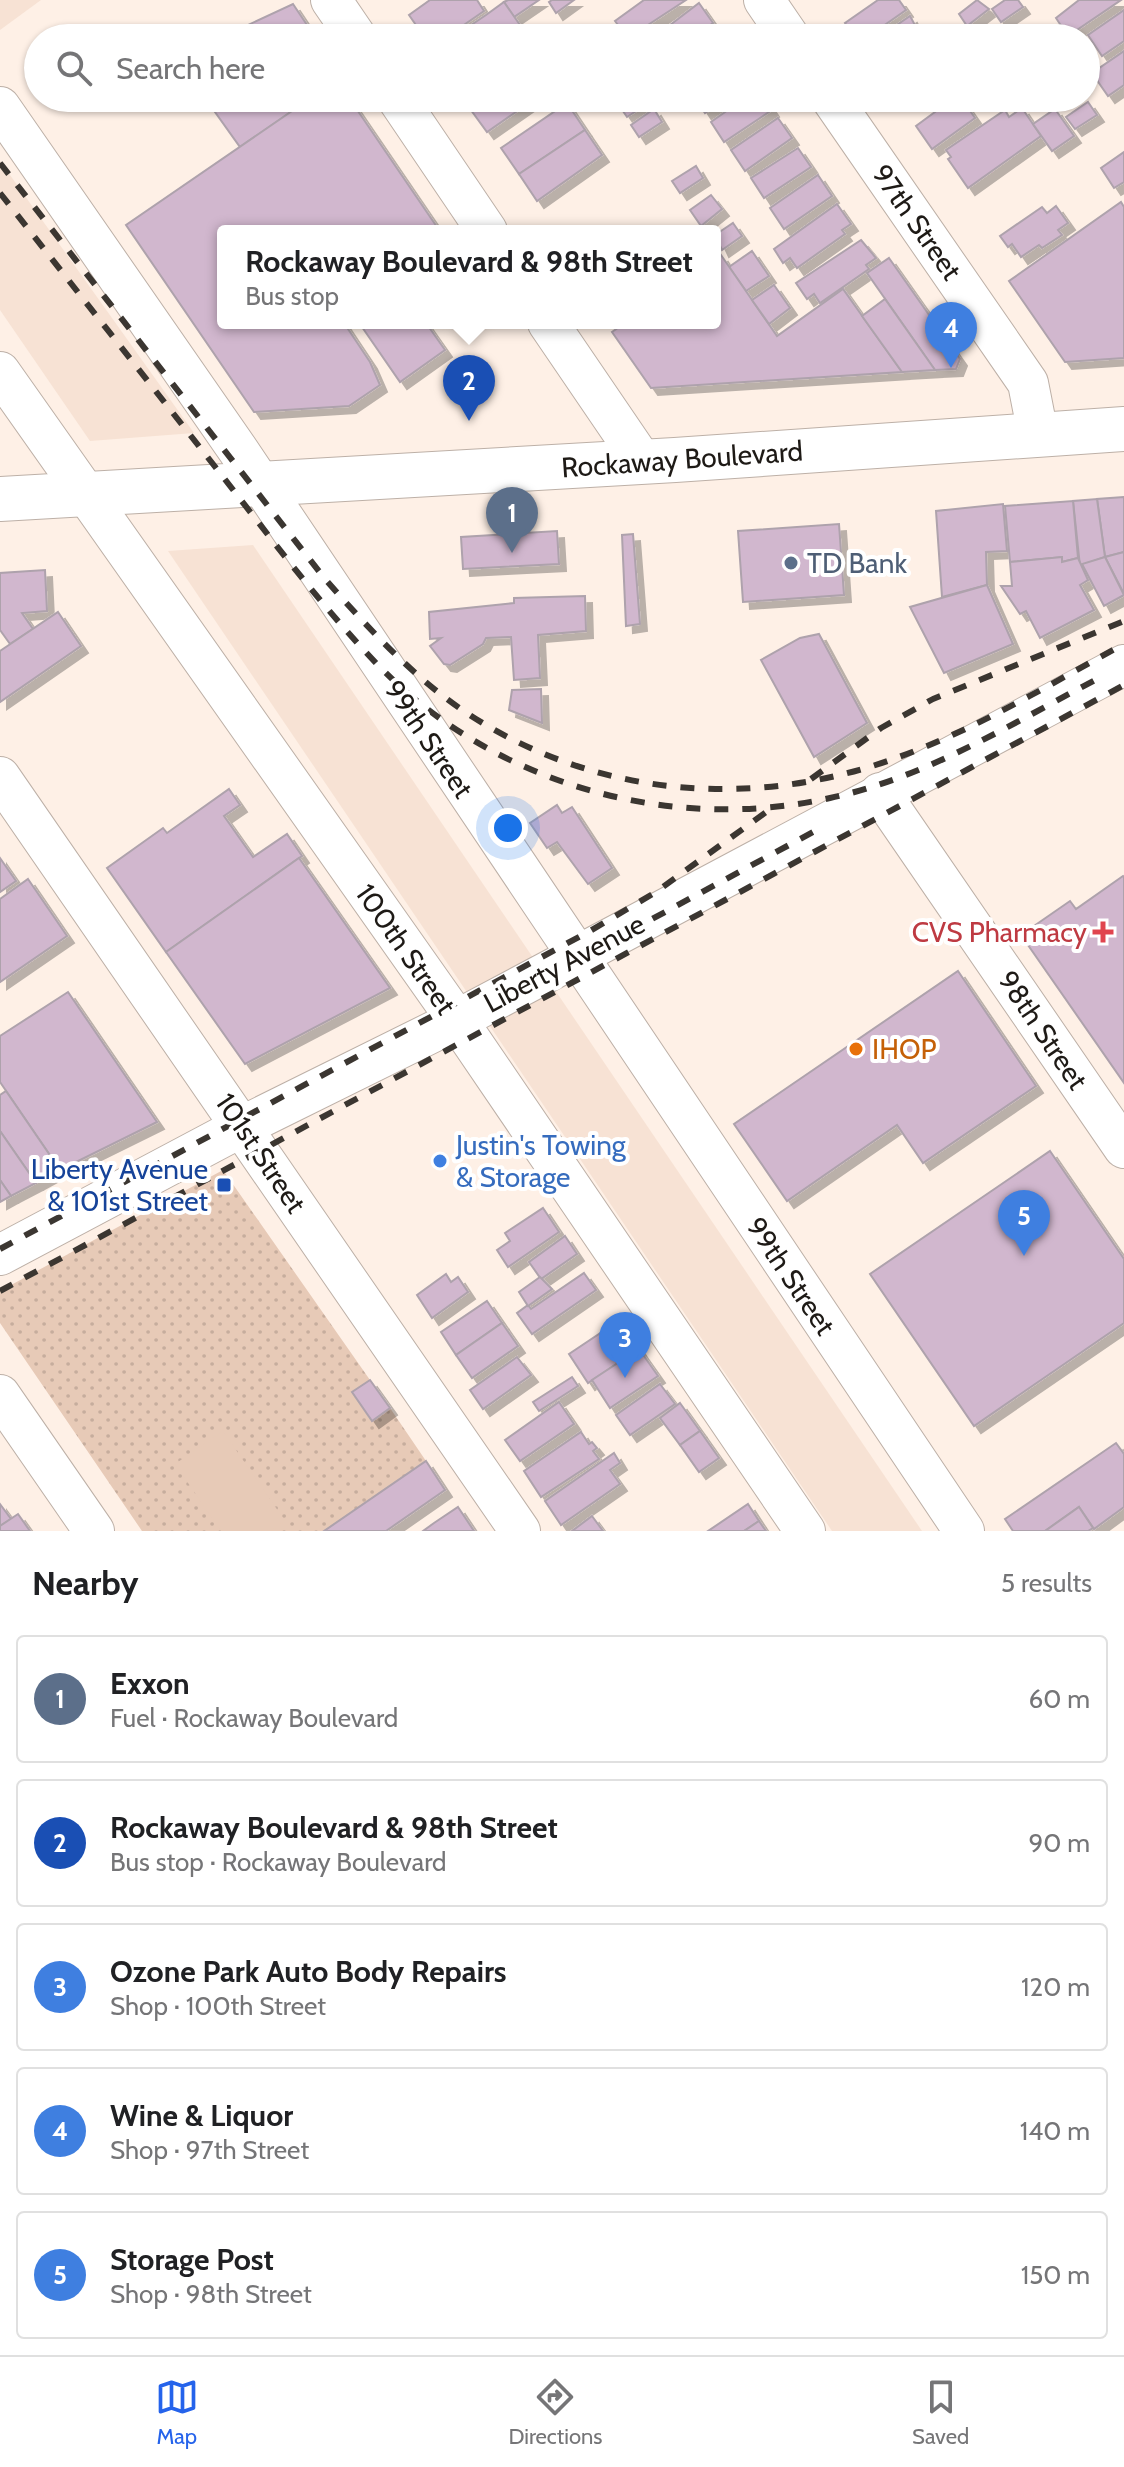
<!DOCTYPE html>
<html lang="en">
<head>
<meta charset="utf-8">
<style>
  :root { --surface:#fff; --page:#f6f6f6; --text:#202124; --muted:#757577; --line:#e0e0e0; --accent:#2563eb }
  body { margin:0; font-family:Cabin,sans-serif; background:var(--page); color:var(--text) }
  .you { position:absolute; left:508px; top:828px; width:28px; height:28px; margin:-20px; border:6px solid #fff; border-radius:50%; background:#1a73e8; box-shadow:0 0 0 12px #1a73e833 }
  .badge { display:grid; place-items:center; width:52px; height:52px; border-radius:50%; background:var(--accent); color:#fff; font-size:26px; font-weight:700 }
  .pin { position:absolute; translate:-50% -66px; filter:drop-shadow(0 2px 4px #0008) }
  .pin::after { content:''; position:absolute; top:42px; width:28px; height:24px; background:inherit; clip-path:polygon(0 0,100% 0,50% 100%) }
  .popup { position:absolute; left:217px; top:225px; width:504px; height:104px; box-sizing:border-box; display:grid; place-content:center; border-radius:8px; background:var(--surface); filter:drop-shadow(0 2px 6px #0005); font-size:26px; white-space:nowrap; color:var(--muted) }
  .popup b { font-size:30px; color:var(--text) }
  .popup::after { content:''; position:absolute; left:50%; top:100%; margin-left:-16px; border:16px solid transparent; border-top-color:var(--surface) }
  .list { margin:0; padding:0; list-style:none }
  h2 { display:flex; justify-content:space-between; align-items:center; height:104px; margin:0; padding:0 32px; font-size:34px }
  h2 small { font-size:26px; font-weight:400; color:var(--muted) }
  .list li { display:grid; grid-template-columns:52px 1fr auto; gap:24px; align-items:center; box-sizing:border-box; height:128px; margin:0 16px 16px; padding:0 16px; border:2px solid var(--line); border-radius:8px }
  .list b { display:block; font-size:30px; white-space:nowrap }
  .list p { margin:0; font-size:26px; white-space:nowrap; color:var(--muted) }
  .list em { font-size:26px; font-style:normal; color:var(--muted) }
  .icon { flex:none; width:44px; height:44px; fill:none; stroke:currentColor; stroke-width:2; stroke-linecap:round; stroke-linejoin:round }
  .map { position:relative; flex:none; width:1124px; height:1531px; overflow:hidden }
  .search { position:absolute; background:var(--surface); box-shadow:0 2px 6px #0004; left:24px; right:24px; top:24px; height:88px; display:flex; align-items:center; gap:20px; box-sizing:border-box; padding:0 28px; border-radius:44px; color:var(--muted); font-size:30px }
  .sheet { height:824px; background:var(--surface) }
  nav { display:flex; justify-content:space-around; align-items:center; box-sizing:border-box; height:112px; border-top:2px solid var(--line); background:var(--surface); font-size:22px; color:var(--muted) }
  nav a { display:grid; justify-items:center; gap:4px }
  nav .on { color:var(--accent) }
  .map>svg:first-child { display:block }
  .built { fill:#f7e2d4 }
  .grass { fill:url(#grass-dots) }
  .pitch { fill:#e7cab7 }
  .building { fill:#d1b7ce; stroke:#aea2ac; stroke-width:2; filter:url(#shadow) }
  .lines { fill:none; stroke-linecap:round; stroke-linejoin:round }
  .minor-casing { stroke:#bdb0a7; stroke-width:42 }
  .major-casing { stroke:#bdb0a7; stroke-width:46 }
  .minor { stroke:#fff; stroke-width:40 }
  .major { stroke:#fff; stroke-width:44 }
  .rail { stroke:#3b3631; stroke-width:6; stroke-dasharray:14 14; stroke-linecap:butt }
  .service-dot { fill:#5c6f8a; stroke:#fff; stroke-width:3 }
  .health-dot { fill:#e0444e; stroke:#fff; stroke-width:3 }
  .food-dot { fill:#e8710a; stroke:#fff; stroke-width:3 }
  .shop-dot { fill:#3f7fe0; stroke:#fff; stroke-width:3 }
  .transit-dot { fill:#1a4fb4; stroke:#fff; stroke-width:3 }
  .labels { text-anchor:middle; dominant-baseline:central; stroke-width:8; stroke-linejoin:round; paint-order:stroke }
  .street-label { font-size:28px; fill:#1e1a16; stroke:#fff }
  .service-label { font-size:28px; fill:#4e5e75; stroke:#fff; text-anchor:start }
  .health-label { font-size:28px; fill:#be3a42; stroke:#fff; text-anchor:end }
  .food-label { font-size:28px; fill:#c56008; stroke:#fff; text-anchor:start }
  .shop-label { font-size:28px; fill:#366cbe; stroke:#fff; text-anchor:start }
  .transit-label { font-size:28px; fill:#164399; stroke:#fff; text-anchor:end }
</style>
</head>
<body>
<div class="map">
<svg width="1124" height="1531" viewBox="0 0 1124 1531">
  <defs>
    <pattern id="grass-dots" width="8" height="8" patternUnits="userSpaceOnUse" patternTransform="scale(2)"><rect width="8" height="8" fill="#e7cab7"/><path d="M2 2h.1M6 6h.1" fill="none" stroke="#c6ad9d" stroke-width="1.8" stroke-linecap="round"/></pattern>
    <filter id="shadow"><feDropShadow dx="7" dy="7" stdDeviation="0" flood-color="#0004"/></filter>
  </defs>
  <rect width="100%" height="100%" fill="#fef0e6"/>
  <g class="built">
    <polygon points="0,0 41,0 0,30"/>
    <polygon points="0,161 194,433 90,441 0,310"/>
    <polygon points="253,545 922,1531 832,1531 168,551"/>
  </g>
  <polygon class="grass" points="223,1170 370,1380 352,1392 371,1421 390,1408 426,1461 324,1531 142,1531 0,1323 0,1291"/>
  <polygon class="pitch" points="223,1431 285,1521 271,1531 221,1531 175,1464"/>
  <g class="building">
    <polygon points="430,0 477,0 484,11 445,38 425,38 409,15"/>
    <polygon points="508,0 539,0 514,17 504,2"/>
    <polygon points="552,0 574,0 556,13 549,2"/>
    <polygon points="644,0 686,0 628,38 615,21"/>
    <polygon points="878,0 899,0 906,10 866,38 856,38 845,23"/>
    <polygon points="977,0 989,9 967,26 959,14"/>
    <polygon points="1005,0 1018,0 1023,7 1001,22 992,9"/>
    <polygon points="1079,0 1121,0 1068,36 1056,18"/>
    <polygon points="504,2 529,38 452,38 486,15"/>
    <polygon points="699,3 713,23 692,38 653,38"/>
    <polygon points="293,4 315,37 220,38"/>
    <polygon points="1124,10 1124,41 1102,56 1088,35"/>
    <polygon points="910,16 922,38 878,38"/>
    <polygon points="562,27 570,38 547,38"/>
    <polygon points="1124,51 1124,85 1108,96 1092,73"/>
    <polygon points="205,98 311,98 240,147"/>
    <polygon points="311,98 349,98 439,230 223,231 223,323 344,323 370,362 380,385 349,406 254,412 126,225"/>
    <polygon points="479,98 536,98 487,132 468,106"/>
    <polygon points="614,98 651,98 653,100 627,117"/>
    <polygon points="695,98 727,98 705,113"/>
    <polygon points="745,98 764,98 772,110 724,142 711,122"/>
    <polygon points="954,98 961,98 975,118 932,149 916,126"/>
    <polygon points="1088,102 1097,115 1075,129 1066,117"/>
    <polygon points="567,103 585,130 519,174 501,148"/>
    <polygon points="1022,108 1041,136 968,188 948,159 951,157 946,150 1005,110 1009,117"/>
    <polygon points="654,109 662,122 639,137 631,125"/>
    <polygon points="1055,109 1074,136 1052,151 1033,124"/>
    <polygon points="778,118 792,138 745,171 731,150"/>
    <polygon points="585,130 602,155 537,201 519,174"/>
    <polygon points="798,148 811,167 764,198 751,178"/>
    <polygon points="1124,152 1124,182 1114,188 1101,168"/>
    <polygon points="696,166 703,178 680,193 672,181"/>
    <polygon points="818,175 832,196 784,229 770,208"/>
    <polygon points="711,195 722,209 701,226 690,210"/>
    <polygon points="1121,202 1124,207 1124,358 1065,362 1009,281"/>
    <polygon points="837,204 851,224 842,230 845,234 797,268 790,258 783,263 774,249"/>
    <polygon points="1056,206 1068,223 1058,230 1062,235 1042,248 1039,245 1021,257 1012,244 1008,247 1000,236 1042,207 1047,213"/>
    <polygon points="733,223 742,236 722,250 715,235"/>
    <polygon points="861,240 876,258 866,265 869,269 820,303 814,294 807,299 796,283"/>
    <polygon points="752,251 769,276 746,291 729,267"/>
    <polygon points="721,255 777,336 843,289 902,372 651,388 612,332 625,323 715,323 715,260"/>
    <polygon points="889,258 960,359 956,369 935,370 867,273"/>
    <polygon points="774,285 790,308 769,324 752,300"/>
    <polygon points="885,299 935,370 902,372 862,316"/>
    <polygon points="367,323 426,323 445,350 400,382 362,327"/>
    <polygon points="1124,497 1124,552 1105,557 1097,499"/>
    <polygon points="1097,499 1105,557 1080,566 1073,501"/>
    <polygon points="1073,501 1078,558 1062,562 1062,557 1010,562 1005,506"/>
    <polygon points="1003,504 1007,551 986,552 987,585 942,597 936,511"/>
    <polygon points="839,524 844,595 743,602 738,531"/>
    <polygon points="557,531 559,564 463,569 461,537"/>
    <polygon points="633,534 640,624 626,626 622,535"/>
    <polygon points="1124,552 1124,594 1105,557"/>
    <polygon points="1062,557 1062,562 1078,558 1088,580 1080,585 1094,610 1040,638 1026,611 1020,614 1001,586 1012,586 1010,562"/>
    <polygon points="1105,557 1124,595 1104,606 1082,564"/>
    <polygon points="45,570 47,611 22,613 33,629 10,644 0,630 0,573"/>
    <polygon points="987,585 1013,644 944,673 910,607"/>
    <polygon points="585,596 586,631 538,635 540,678 514,680 511,637 486,638 483,644 450,665 444,664 430,646 441,638 430,639 429,612 514,603 514,598"/>
    <polygon points="58,612 81,646 0,702 0,651"/>
    <polygon points="819,634 867,723 814,757 761,660 800,638"/>
    <polygon points="541,689 542,723 509,710 512,690"/>
    <polygon points="229,789 240,805 224,816 253,857 287,834 302,856 166,952 107,868 163,828 167,833"/>
    <polygon points="557,805 562,813 572,807 612,868 588,884 557,842 547,848 530,823"/>
    <polygon points="0,858 16,881 0,892"/>
    <polygon points="299,858 390,988 245,1064 166,952"/>
    <polygon points="1123,876 1124,877 1124,1083 1021,935 1070,901 1076,909"/>
    <polygon points="28,879 67,936 0,982 0,899"/>
    <polygon points="958,971 1036,1086 923,1163 897,1125 787,1201 734,1124"/>
    <polygon points="68,992 157,1122 60,1170 0,1082 0,1036"/>
    <polygon points="6,1091 60,1170 36,1183 0,1131 0,1095"/>
    <polygon points="0,1131 36,1183 11,1196 0,1180"/>
    <polygon points="1050,1151 1124,1259 1124,1323 974,1426 870,1274"/>
    <polygon points="0,1180 11,1196 0,1202"/>
    <polygon points="543,1208 559,1232 508,1267 497,1250 510,1241 505,1233"/>
    <polygon points="565,1236 577,1254 541,1279 529,1262"/>
    <polygon points="584,1273 596,1290 532,1334 517,1313 528,1305 531,1309"/>
    <polygon points="446,1274 451,1282 458,1277 468,1292 432,1318 417,1295"/>
    <polygon points="540,1277 552,1289 528,1306 519,1292"/>
    <polygon points="487,1301 502,1323 456,1355 441,1332"/>
    <polygon points="620,1320 639,1349 588,1383 569,1354"/>
    <polygon points="502,1323 518,1346 472,1378 456,1355"/>
    <polygon points="639,1349 658,1376 610,1408 592,1380"/>
    <polygon points="517,1357 531,1375 483,1409 470,1390"/>
    <polygon points="572,1377 578,1386 539,1411 533,1402"/>
    <polygon points="370,1380 390,1408 372,1421 352,1392"/>
    <polygon points="660,1384 675,1404 630,1435 616,1415"/>
    <polygon points="559,1402 574,1424 520,1461 505,1440"/>
    <polygon points="680,1403 700,1431 680,1445 660,1418"/>
    <polygon points="700,1431 719,1458 699,1472 680,1445"/>
    <polygon points="581,1432 589,1444 592,1442 597,1448 593,1451 599,1459 541,1497 524,1471"/>
    <polygon points="1116,1443 1124,1454 1124,1507 1094,1529 1079,1507 1045,1531 1013,1531 1005,1519"/>
    <polygon points="614,1453 620,1463 610,1470 620,1484 561,1525 545,1501"/>
    <polygon points="426,1461 445,1490 386,1531 324,1531"/>
    <polygon points="0,1504 11,1519 0,1526"/>
    <polygon points="748,1504 759,1521 744,1531 708,1531"/>
    <polygon points="458,1507 474,1531 423,1531 434,1523"/>
    <polygon points="1079,1507 1093,1528 1088,1531 1045,1531"/>
    <polygon points="18,1514 30,1531 0,1531 0,1526"/>
    <polygon points="592,1516 603,1531 572,1531"/>
    <polygon points="759,1521 766,1531 744,1531"/>
  </g>
  <g class="lines">
    <defs>
      <g id="minor">
        <polyline points="331,0 357,38"/>
        <polyline points="764,0 790,38"/>
        <polyline points="397,98 487,231"/>
        <polyline points="831,98 1028,383 1038,434"/>
        <polyline points="0,107 238,450 964,1531"/>
        <polyline points="548,323 642,461"/>
        <polyline points="0,372 457,1020 805,1531"/>
        <polyline points="0,777 520,1531"/>
        <polyline points="880,793 1124,1148"/>
        <polyline points="0,1255 243,1126 457,1020 1124,665"/>
        <polyline points="0,1395 94,1531"/>
      </g>
      <polyline id="major" points="0,499 675,460 1124,429"/>
    </defs>
    <use href="#minor" class="minor-casing"/>
    <use href="#major" class="major-casing"/>
    <use href="#minor" class="minor"/>
    <use href="#major" class="major"/>
    <g class="rail">
      <path d="M0,163l325,416c45,51 92,103 151,140 127,79 280,90 420,39 79,-28 154,-74 228,-114"/>
      <path d="M0,193c73,93 147,187 220,280 50,64 99,130 155,189 115,121 293,172 455,136 95,-20 181,-74 267,-119"/>
      <polyline points="811,779 881,728 933,699 1124,621"/>
      <polyline points="628,932 815,831"/>
      <polyline points="0,1249 590,931 656,892 773,807"/>
      <polyline points="0,1291 1124,685"/>
    </g>
  </g>
  <circle class="service-dot" cx="791" cy="563" r="8"/>
  <path class="health-dot" d="M1099 920h8v8h8v8h-8v8h-8v-8h-8v-8h8z"/>
  <circle class="food-dot" cx="856" cy="1049" r="8"/>
  <circle class="shop-dot" cx="440" cy="1161" r="8"/>
  <rect class="transit-dot" x="216" y="1177" width="16" height="16" rx="4"/>
  <g class="labels">
    <g class="street-label">
      <text transform="translate(917 222) rotate(55)">97th Street</text>
      <text transform="translate(682 459) rotate(-4)">Rockaway Boulevard</text>
      <text transform="translate(429 739) rotate(56)">99th Street</text>
      <text transform="translate(406 949) rotate(55)">100th Street</text>
      <text transform="translate(564 963) rotate(-28)">Liberty Avenue</text>
      <text transform="translate(1043 1030) rotate(56)">98th Street</text>
      <text transform="translate(261 1153) rotate(56)">101st Street</text>
      <text transform="translate(791 1276) rotate(56)">99th Street</text>
    </g>
    <g class="service-label">
      <text x="807" y="563">TD Bank</text>
    </g>
    <g class="health-label">
      <text x="1087" y="932">CVS Pharmacy</text>
    </g>
    <g class="food-label">
      <text x="872" y="1049">IHOP</text>
    </g>
    <g class="shop-label">
      <text x="456" y="1145">Justin's Towing<tspan x="456" dy="32">&amp; Storage</tspan></text>
    </g>
    <g class="transit-label">
      <text x="208" y="1169">Liberty Avenue<tspan x="208" dy="32">&amp; 101st Street</tspan></text>
    </g>
  </g>
</svg>
<div class="you"></div>
<div class="pin badge" style="left:512px;top:553px;background:#5c6f8a">1</div>
<div class="pin badge" style="left:469px;top:421px;background:#1a4fb4">2</div>
<div class="popup"><b>Rockaway Boulevard &amp; 98th Street</b>Bus stop</div>
<div class="pin badge" style="left:625px;top:1378px;background:#3f7fe0">3</div>
<div class="pin badge" style="left:951px;top:368px;background:#3f7fe0">4</div>
<div class="pin badge" style="left:1024px;top:1256px;background:#3f7fe0">5</div>
<div class="search"><svg class="icon" aria-label="search" viewBox="0 0 24 24"><circle cx="10" cy="10" r="6"/><path d="M15 15l6 6"/></svg>Search here</div>
</div>
<section class="sheet">
<h2>Nearby<small>5 results</small></h2>
<ul class="list">
<li><span class="badge" style="background:#5c6f8a">1</span><div><b>Exxon</b><p>Fuel · Rockaway Boulevard</p></div><em>60 m</em></li>
<li><span class="badge" style="background:#1a4fb4">2</span><div><b>Rockaway Boulevard &amp; 98th Street</b><p>Bus stop · Rockaway Boulevard</p></div><em>90 m</em></li>
<li><span class="badge" style="background:#3f7fe0">3</span><div><b>Ozone Park Auto Body Repairs</b><p>Shop · 100th Street</p></div><em>120 m</em></li>
<li><span class="badge" style="background:#3f7fe0">4</span><div><b>Wine &amp; Liquor</b><p>Shop · 97th Street</p></div><em>140 m</em></li>
<li><span class="badge" style="background:#3f7fe0">5</span><div><b>Storage Post</b><p>Shop · 98th Street</p></div><em>150 m</em></li>
</ul>
</section>
<nav>
<a class="on"><svg class="icon" aria-label="map" viewBox="0 0 24 24"><path d="M3 6l6-2 6 2 6-2v14l-6 2-6-2-6 2zM9 4v14M15 6v14"/></svg>Map</a>
<a><svg class="icon" aria-label="directions" viewBox="0 0 24 24"><path d="M12 3l9 9-9 9-9-9zM9 14v-3h6M13 9l2 2-2 2"/></svg>Directions</a>
<a><svg class="icon" aria-label="saved" viewBox="0 0 24 24"><path d="M7 4h10v16l-5-4-5 4z"/></svg>Saved</a>
</nav>
</body>
</html>
